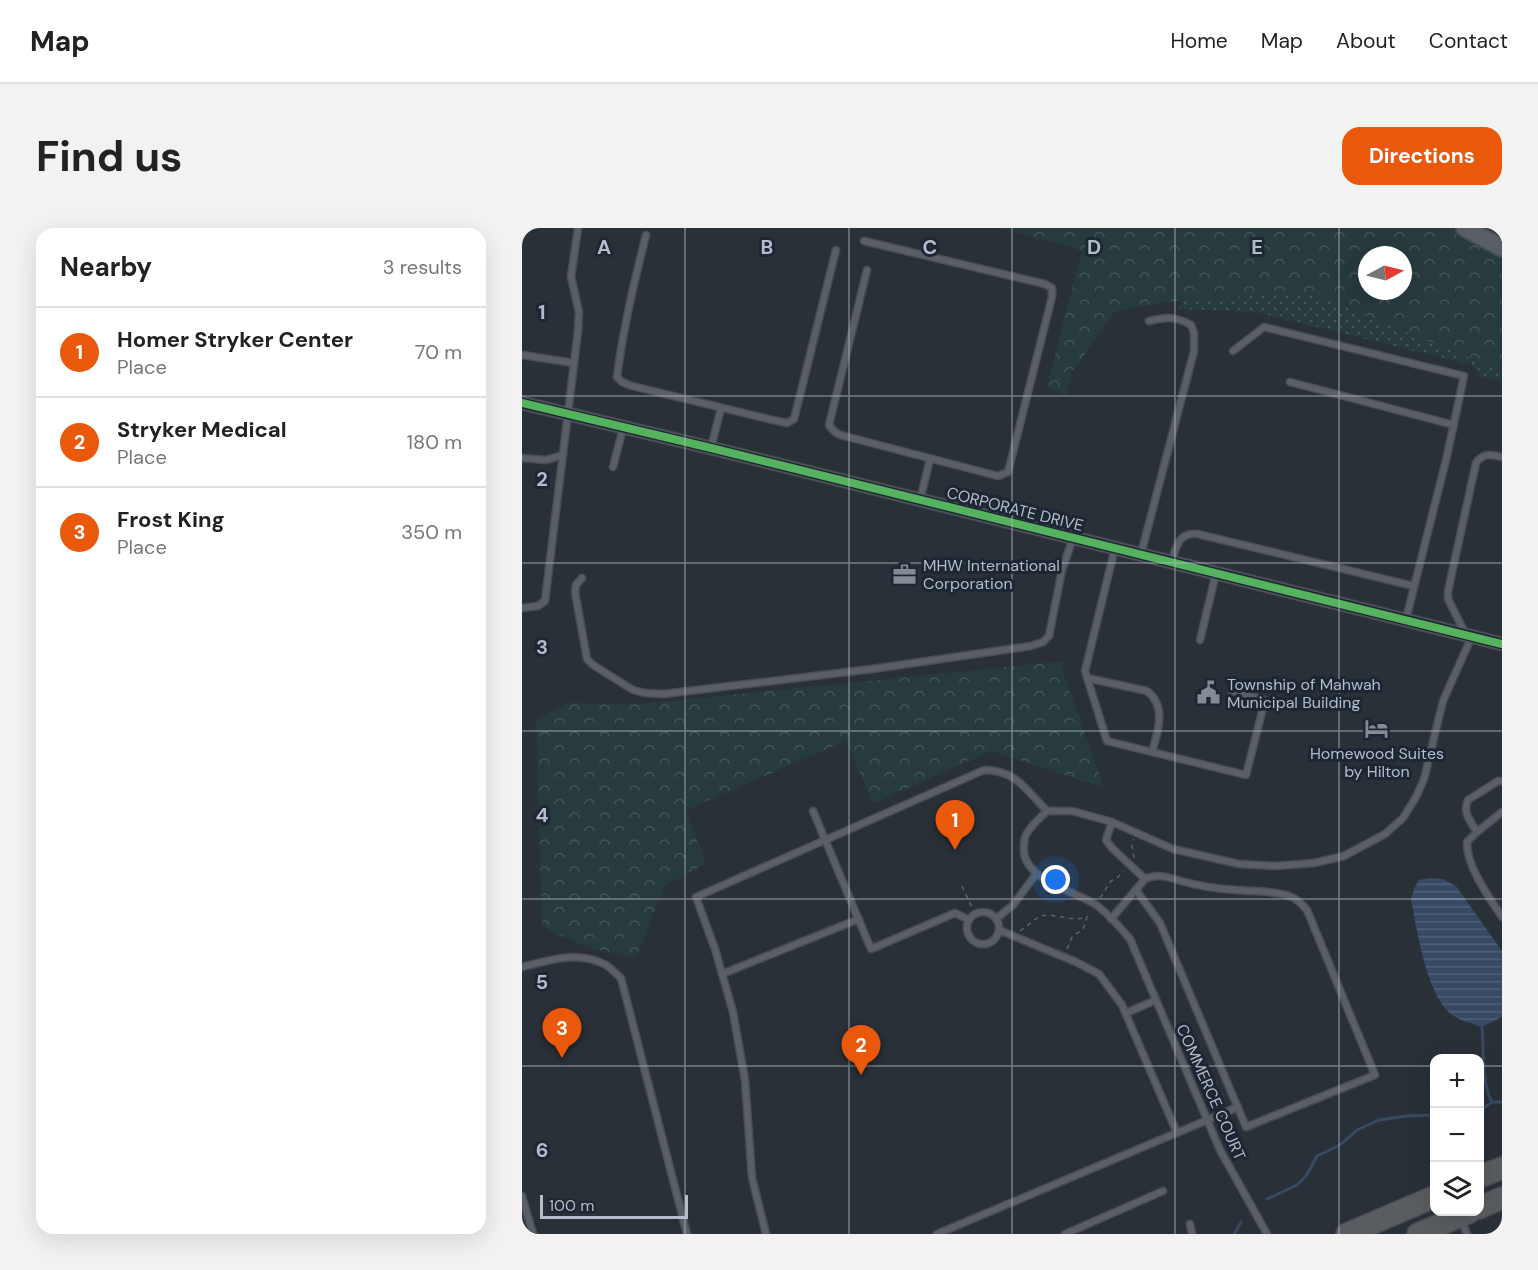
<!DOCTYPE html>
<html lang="en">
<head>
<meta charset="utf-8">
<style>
  :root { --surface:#fff; --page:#f2f2f2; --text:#222; --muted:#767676; --line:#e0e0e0; --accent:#ea580c }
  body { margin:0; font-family:"DM Sans",sans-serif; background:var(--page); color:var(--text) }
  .controls { position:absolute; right:18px; bottom:18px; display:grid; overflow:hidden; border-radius:12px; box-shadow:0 6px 24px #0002 }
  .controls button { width:54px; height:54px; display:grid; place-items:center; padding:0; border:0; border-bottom:2px solid var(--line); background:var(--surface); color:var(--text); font:30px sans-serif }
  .compass { position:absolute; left:836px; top:18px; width:54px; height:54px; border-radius:50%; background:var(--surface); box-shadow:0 6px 24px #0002; rotate:83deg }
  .scale { position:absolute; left:18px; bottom:15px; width:148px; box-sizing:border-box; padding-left:6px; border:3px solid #b4bcc9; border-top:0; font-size:16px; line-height:21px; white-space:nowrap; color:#b4bcc9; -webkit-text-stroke:4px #1d2633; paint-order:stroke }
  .you { position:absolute; left:534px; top:652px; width:21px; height:21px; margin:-15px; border:4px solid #fff; border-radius:50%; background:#1a73e8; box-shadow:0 0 0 9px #1a73e833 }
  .badge { display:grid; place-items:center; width:39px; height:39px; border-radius:50%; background:var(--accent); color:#fff; font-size:20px; font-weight:700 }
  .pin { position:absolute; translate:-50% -50px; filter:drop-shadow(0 2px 3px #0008) }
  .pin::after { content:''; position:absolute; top:32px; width:21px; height:18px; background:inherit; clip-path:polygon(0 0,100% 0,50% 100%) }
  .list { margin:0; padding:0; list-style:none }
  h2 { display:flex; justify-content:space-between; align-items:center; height:78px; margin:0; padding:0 24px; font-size:26px }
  h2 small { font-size:20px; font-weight:400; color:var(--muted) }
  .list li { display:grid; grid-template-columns:39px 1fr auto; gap:18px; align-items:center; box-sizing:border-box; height:90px; padding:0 24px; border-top:2px solid var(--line) }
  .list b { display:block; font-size:22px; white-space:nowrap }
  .list p { margin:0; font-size:20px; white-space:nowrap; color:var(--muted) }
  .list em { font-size:20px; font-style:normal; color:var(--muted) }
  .icon { flex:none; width:33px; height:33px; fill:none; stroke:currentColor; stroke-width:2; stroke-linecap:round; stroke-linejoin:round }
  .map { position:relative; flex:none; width:980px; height:1006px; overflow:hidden; border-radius:18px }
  header { display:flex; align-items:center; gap:36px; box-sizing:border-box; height:84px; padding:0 30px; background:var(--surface); border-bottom:2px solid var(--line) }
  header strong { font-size:28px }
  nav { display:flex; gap:33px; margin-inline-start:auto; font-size:21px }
  .intro { display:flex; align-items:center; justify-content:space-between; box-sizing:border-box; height:144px; padding:0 36px }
  h1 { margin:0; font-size:42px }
  .button { padding:15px 27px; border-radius:18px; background:var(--accent); color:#fff; font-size:21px; font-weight:700 }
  main { display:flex; gap:36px; padding:0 36px }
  aside { flex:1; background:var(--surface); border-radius:18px; box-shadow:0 6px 24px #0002 }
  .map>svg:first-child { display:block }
  .green { fill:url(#green-dots) }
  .forest { fill:url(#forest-crowns); fill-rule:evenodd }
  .water { fill:url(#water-rules) }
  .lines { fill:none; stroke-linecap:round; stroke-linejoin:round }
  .stream { stroke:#384963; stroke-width:3 }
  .lane-casing { stroke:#484c53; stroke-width:9 }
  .street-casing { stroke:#484c53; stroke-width:15 }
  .secondary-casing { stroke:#484c53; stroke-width:20 }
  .highway-casing { stroke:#474c53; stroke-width:24 }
  .path { stroke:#5d636a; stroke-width:1.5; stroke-dasharray:4.5 4.5; stroke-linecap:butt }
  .lane { stroke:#5a5e66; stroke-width:6 }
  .street { stroke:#5a5e66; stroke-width:12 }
  .secondary { stroke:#595d64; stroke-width:16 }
  .highway { stroke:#5a5d60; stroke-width:21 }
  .cycleway-casing { stroke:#1d2633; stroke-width:11 }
  .cycleway { stroke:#56b35d; stroke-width:8 }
  .grid { fill:none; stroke:#b4bcc9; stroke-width:1.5; stroke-opacity:0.55 }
  .labels { text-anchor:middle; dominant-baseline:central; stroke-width:6; stroke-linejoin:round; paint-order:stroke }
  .street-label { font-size:16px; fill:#b4bcc9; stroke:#1d2633 }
  .poi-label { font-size:16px; fill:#b4bcc9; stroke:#1d2633; text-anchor:start }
  .grid-label { font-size:20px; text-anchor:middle; font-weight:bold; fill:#b4bcc9; stroke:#1d2633; stroke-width:6; stroke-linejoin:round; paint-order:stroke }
</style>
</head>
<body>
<header>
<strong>Map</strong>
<nav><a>Home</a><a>Map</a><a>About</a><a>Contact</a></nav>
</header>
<div class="intro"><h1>Find us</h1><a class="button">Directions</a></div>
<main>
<aside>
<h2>Nearby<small>3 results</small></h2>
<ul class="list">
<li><span class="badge">1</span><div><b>Homer Stryker Center</b><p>Place</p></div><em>70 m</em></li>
<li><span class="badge">2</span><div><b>Stryker Medical</b><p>Place</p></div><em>180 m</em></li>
<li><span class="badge">3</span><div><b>Frost King</b><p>Place</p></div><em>350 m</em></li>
</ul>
</aside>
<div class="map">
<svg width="980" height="1006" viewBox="0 0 980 1006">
  <defs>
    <pattern id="green-dots" width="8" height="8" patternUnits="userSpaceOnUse" patternTransform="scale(1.5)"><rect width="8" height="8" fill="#273a3e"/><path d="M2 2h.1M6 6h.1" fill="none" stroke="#445559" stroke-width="1.8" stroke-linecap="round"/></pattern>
    <pattern id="forest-crowns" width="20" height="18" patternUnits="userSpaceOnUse" patternTransform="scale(1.5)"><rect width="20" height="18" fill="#273a3e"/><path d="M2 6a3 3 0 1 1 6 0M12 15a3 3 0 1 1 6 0" fill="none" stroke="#445559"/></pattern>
    <pattern id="water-rules" width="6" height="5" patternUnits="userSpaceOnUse" patternTransform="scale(1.5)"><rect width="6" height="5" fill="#384963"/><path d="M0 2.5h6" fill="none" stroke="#526178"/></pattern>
  </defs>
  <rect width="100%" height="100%" fill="#2a3038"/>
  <polygon class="green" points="784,63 980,143 980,152 960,150 949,137 734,84 657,81 659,73"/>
  <g class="forest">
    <path d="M477,0h491l12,8v135l-196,-80 -141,11 -50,10 -43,60 -6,24 -19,-9 35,-137zM845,27h36v36h-36z"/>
    <polygon points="542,433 540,441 582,560 469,523 351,576 324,513 164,582 184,636 142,658 116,725 111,730 65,719 20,699 14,492 46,475 119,476"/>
  </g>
  <path class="water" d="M908,650l13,1 13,7 46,65v66l-20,10c-11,-4 -22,-6 -31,-13 -25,-20 -34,-84 -40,-115l3,-10 5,-9z"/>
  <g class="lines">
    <g class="stream">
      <path d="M960,799c2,23 -1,55 10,75h10"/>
      <polyline points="957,883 970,874"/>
      <polyline points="745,971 775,957 784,948 795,928 818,917 835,902 857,892 885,888 912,887"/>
      <polyline points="712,1006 719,994"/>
    </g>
    <defs>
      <g id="lane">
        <path d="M124,7c-12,47 -23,93 -29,142l5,5 10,4 145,35 10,2 7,-4 5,-20 37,-149"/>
        <path d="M342,13l181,43 7,4v9l-44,175 -10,4 -150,-39c-9,-2 -14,-4 -19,-12l38,-155"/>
        <polyline points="711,123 742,99 942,148 925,228 884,391"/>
        <polyline points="0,127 52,135"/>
        <polyline points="768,154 932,197"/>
        <polyline points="189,220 199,180"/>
        <polyline points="0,230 24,232 41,227"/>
        <polyline points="91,239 101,200"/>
        <polyline points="398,272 408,231"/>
        <polyline points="593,320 563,443 585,513 724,547 743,472 710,463"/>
        <path d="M619,326l53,-203v-18l-3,-8c-16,-9 -24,-8 -42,-4"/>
        <path d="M650,333c4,-15 7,-29 26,-27l216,52"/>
        <polyline points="60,350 54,357 53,364 65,431 71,437 111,462 123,465 141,466 350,441 509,418 521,414 527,408 540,342 551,310"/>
        <polyline points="0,380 16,378 23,373 56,103 57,84 49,49 56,0"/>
        <path d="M944,407l-18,-36v-8l28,-128c7,-10 14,-9 26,-6"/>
        <polyline points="678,412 694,345"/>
        <path d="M565,450l60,13c20,15 11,41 5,61"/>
        <polyline points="291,583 349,721 433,685 447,692"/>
        <path d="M980,584l-25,20 -10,10c-1,24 22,55 35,75"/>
        <polyline points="590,594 584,612 590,620 623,651"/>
        <path d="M955,604c-6,-10 -15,-20 -9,-32l30,-19h4"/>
        <circle cx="461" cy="700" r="16"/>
        <polyline points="474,691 491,677 514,646"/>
        <path d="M589,691l34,-40c12,-6 23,-2 36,2 18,5 37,8 56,9 17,2 35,0 52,6 7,2 13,8 18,14l68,165 -129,52 -86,-204 -24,-33"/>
        <polyline points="477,702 554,734 577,746 600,777 655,905"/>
        <path d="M0,739c29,-7 56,-17 84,-2 5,3 10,9 15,13l66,256"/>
        <polyline points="200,746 337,691"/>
        <polyline points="604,785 634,772"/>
        <polyline points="0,968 11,1006"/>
        <polyline points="939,991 945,1006"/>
        <polyline points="668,996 670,1006"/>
        <path d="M244,1006l-14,-56 -7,-98 -12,-68 -18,-63 -19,-52 288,-127c32,0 42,20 63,41"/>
        <polyline points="415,1006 716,879"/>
        <polyline points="543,1006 641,963"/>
        <path d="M745,1006l-47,-84 -90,-211c-10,-12 -24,-28 -37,-36 -21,-12 -65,-23 -69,-50 0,-6 -1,-12 2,-18 4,-9 14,-17 21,-24h25l40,11 61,27 66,15 36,2 39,-3 30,-7 41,-22 18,-16 13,-21 8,-18 19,-78 29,-65"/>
      </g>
      <polyline id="street" points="0,175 189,220 980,416"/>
      <polyline id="secondary" points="943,0 980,20"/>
      <g id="highway">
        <polyline points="957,949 980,940"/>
        <polyline points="957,980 980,970"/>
        <polyline points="825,1006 912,969"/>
        <polyline points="896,1006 948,984"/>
      </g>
    </defs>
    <use href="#lane" class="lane-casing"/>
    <use href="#street" class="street-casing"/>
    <use href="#secondary" class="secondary-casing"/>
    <use href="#highway" class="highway-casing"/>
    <g class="path">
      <polyline points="978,0 980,1"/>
      <polyline points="612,630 610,618 612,611"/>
      <polyline points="440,658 453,686"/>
      <polyline points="578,670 589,653 596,649 602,643"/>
      <polyline points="498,703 518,688 528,687 552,691 563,690"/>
      <path d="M545,721l6,-14c16,-6 9,-12 17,-23"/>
    </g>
    <use href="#lane" class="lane"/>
    <use href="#street" class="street"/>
    <use href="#secondary" class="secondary"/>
    <use href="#highway" class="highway"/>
    <defs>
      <polyline id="cycleway" points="0,175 189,220 980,416"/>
    </defs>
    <use href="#cycleway" class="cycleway-casing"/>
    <use href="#cycleway" class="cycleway"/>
  </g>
  <path class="grid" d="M163,0v1006M327,0v1006M490,0v1006M653,0v1006M817,0v1006M0,168h980M0,335h980M0,503h980M0,671h980M0,838h912M957,838h23"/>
  <defs>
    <symbol id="office-bare" viewBox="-9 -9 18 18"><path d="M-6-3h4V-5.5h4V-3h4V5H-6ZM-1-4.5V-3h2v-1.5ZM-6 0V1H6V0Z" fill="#848b96" stroke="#1d2633" stroke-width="2.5" paint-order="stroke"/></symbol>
    <symbol id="civic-bare" viewBox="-9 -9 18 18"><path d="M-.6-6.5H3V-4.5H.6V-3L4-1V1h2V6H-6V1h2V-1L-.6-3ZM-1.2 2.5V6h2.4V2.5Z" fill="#848b96" stroke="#1d2633" stroke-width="2.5" paint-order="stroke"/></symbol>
    <symbol id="hotel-bare" viewBox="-9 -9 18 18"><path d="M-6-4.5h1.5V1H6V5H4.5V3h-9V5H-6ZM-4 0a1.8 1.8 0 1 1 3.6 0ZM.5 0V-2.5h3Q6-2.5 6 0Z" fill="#848b96" stroke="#1d2633" stroke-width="2.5" paint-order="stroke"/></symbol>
  </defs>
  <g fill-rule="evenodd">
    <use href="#office-bare" x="366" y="330" width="33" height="33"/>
    <use href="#civic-bare" x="670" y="448" width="33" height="33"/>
    <use href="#hotel-bare" x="838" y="484" width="33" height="33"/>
  </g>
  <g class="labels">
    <g class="street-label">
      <text transform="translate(493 281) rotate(14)">CORPORATE DRIVE</text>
      <text transform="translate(689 864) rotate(66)">COMMERCE COURT</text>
    </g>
    <g class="poi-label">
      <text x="401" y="337">MHW International<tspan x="401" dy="18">Corporation</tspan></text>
      <text x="705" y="456">Township of Mahwah<tspan x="705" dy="18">Municipal Building</tspan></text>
      <text x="855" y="525" text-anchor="middle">Homewood Suites<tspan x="855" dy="18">by Hilton</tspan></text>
    </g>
  </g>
  <g class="grid-label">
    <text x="82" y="26">A</text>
    <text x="245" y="26">B</text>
    <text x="408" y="26">C</text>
    <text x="572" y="26">D</text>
    <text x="735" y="26">E</text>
    <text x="20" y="91">1</text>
    <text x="20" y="258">2</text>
    <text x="20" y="426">3</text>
    <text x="20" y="594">4</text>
    <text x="20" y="761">5</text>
    <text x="20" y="929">6</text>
  </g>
</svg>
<div class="controls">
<button>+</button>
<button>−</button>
<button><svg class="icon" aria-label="layers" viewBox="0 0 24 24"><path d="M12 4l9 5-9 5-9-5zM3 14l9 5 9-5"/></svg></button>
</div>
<svg class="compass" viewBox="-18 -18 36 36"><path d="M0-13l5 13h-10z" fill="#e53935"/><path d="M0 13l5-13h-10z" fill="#767676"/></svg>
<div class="scale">100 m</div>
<div class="you"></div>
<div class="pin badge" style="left:433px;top:622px">1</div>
<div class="pin badge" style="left:339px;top:847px">2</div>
<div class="pin badge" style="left:40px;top:830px">3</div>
</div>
</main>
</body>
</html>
